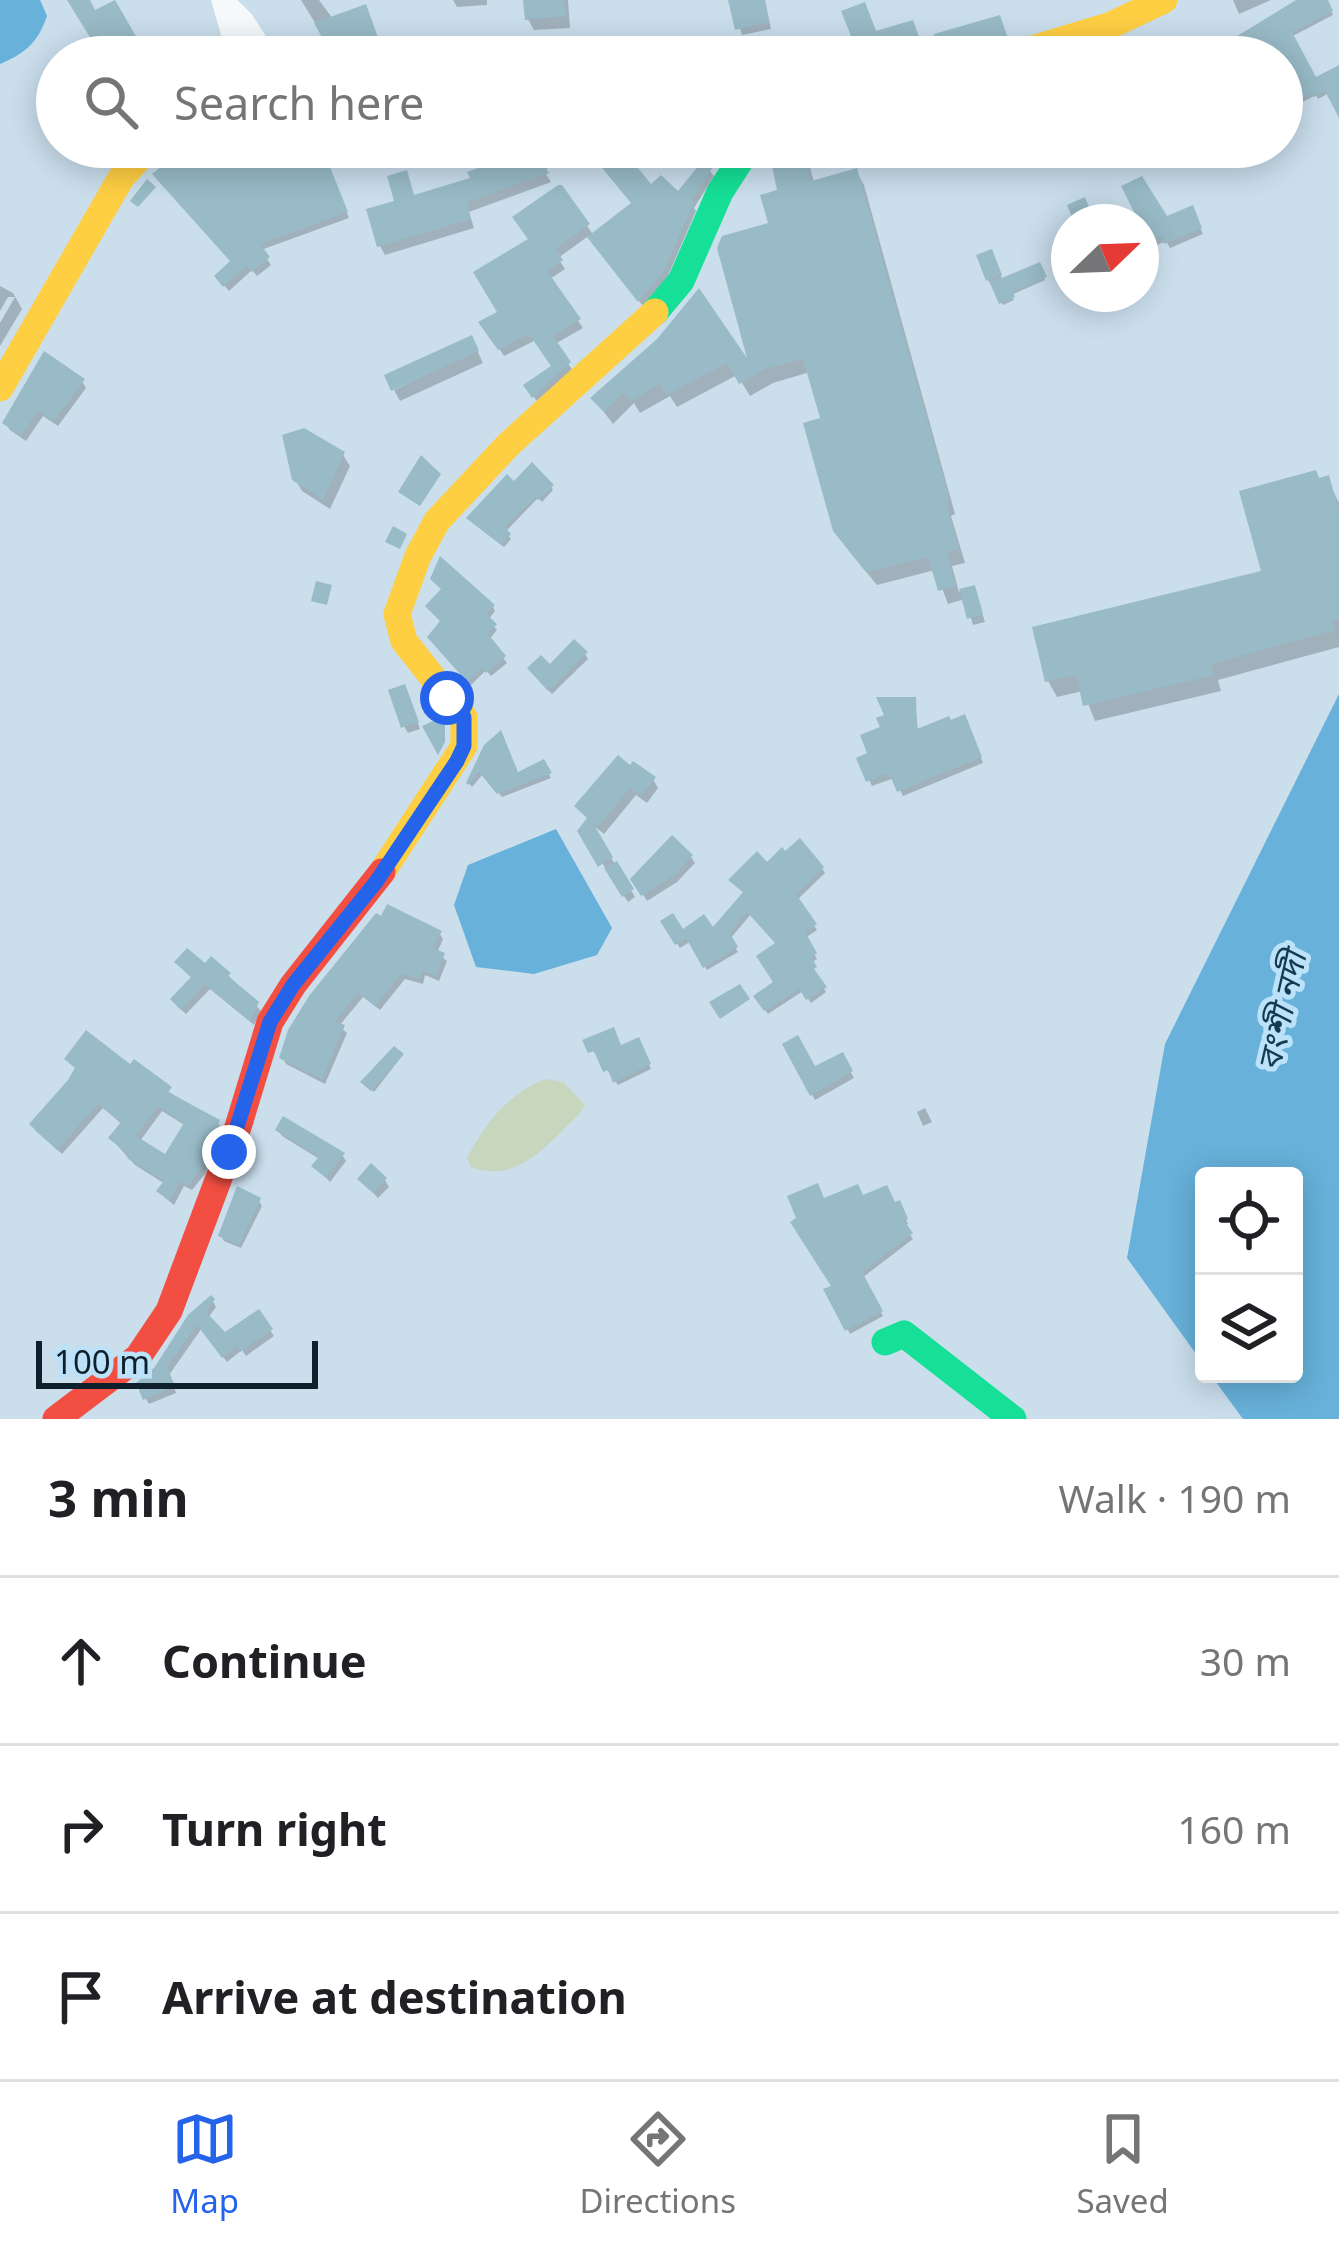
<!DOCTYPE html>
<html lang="en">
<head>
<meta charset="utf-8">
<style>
  :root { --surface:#fff; --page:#f2f2f2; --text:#202124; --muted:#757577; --line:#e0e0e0; --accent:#2563eb }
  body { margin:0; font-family:"Noto Sans","Noto Sans Bengali",sans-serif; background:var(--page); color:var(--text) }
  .controls { position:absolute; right:36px; bottom:36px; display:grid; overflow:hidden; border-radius:12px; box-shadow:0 6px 30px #0003 }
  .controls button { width:108px; height:108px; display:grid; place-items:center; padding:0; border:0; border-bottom:3px solid var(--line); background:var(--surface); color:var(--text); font:60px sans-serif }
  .compass { position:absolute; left:1051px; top:204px; width:108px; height:108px; border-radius:50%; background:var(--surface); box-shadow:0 6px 30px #0003; rotate:67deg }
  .scale { position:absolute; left:36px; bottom:30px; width:282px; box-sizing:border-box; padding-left:12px; border:6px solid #0d202b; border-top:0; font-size:33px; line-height:42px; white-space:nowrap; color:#0d202b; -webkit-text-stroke:9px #bce2fa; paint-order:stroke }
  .stop { position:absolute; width:36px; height:36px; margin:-27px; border:9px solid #2563eb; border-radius:50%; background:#fff }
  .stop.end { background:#2563eb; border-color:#fff; box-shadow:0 3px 12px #0008 }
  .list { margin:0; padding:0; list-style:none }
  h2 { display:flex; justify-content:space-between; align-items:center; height:156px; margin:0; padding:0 48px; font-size:51px }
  h2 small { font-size:39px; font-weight:400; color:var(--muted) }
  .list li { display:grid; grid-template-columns:78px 1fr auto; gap:36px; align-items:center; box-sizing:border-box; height:168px; padding:0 48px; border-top:3px solid var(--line) }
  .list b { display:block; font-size:45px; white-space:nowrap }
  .list em { font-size:39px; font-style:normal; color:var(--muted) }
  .icon { flex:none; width:66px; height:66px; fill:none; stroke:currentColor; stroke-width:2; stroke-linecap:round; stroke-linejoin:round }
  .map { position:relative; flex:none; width:1339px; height:1419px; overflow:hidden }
  .search { position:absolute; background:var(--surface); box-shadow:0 6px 30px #0003; left:36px; right:36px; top:36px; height:132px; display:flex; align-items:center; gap:30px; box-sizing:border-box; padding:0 42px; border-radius:66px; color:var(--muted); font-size:45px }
  .sheet { height:660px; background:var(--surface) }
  nav { display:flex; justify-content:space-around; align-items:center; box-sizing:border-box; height:168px; border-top:3px solid var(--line); background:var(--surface); font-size:33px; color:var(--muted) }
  nav a { display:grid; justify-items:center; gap:6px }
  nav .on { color:var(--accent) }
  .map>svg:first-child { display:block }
  .green { fill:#c7d6bc }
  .water { fill:#67b1da }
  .shadow { fill:#0003; fill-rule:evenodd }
  .building { fill:#98bbc7; fill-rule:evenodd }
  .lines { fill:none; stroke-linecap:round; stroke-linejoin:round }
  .street { stroke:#f7fafc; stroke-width:21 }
  .fast { stroke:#16e098; stroke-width:27 }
  .slow { stroke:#ffcf43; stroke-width:27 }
  .jam { stroke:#f24e42; stroke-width:27 }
  .route { stroke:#2563eb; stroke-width:15 }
  .labels { text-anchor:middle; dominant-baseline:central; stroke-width:10; stroke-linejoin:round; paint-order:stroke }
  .water-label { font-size:33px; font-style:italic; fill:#123b51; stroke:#bce2fa }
</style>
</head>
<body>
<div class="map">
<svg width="1339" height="1419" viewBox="0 0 1339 1419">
  <rect width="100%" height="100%" fill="#cadeec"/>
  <path class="green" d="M545,1079l18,3 22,23 -6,9c-30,29 -62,71 -108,53l-4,-9c20,-37 39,-62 78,-79z"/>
  <g class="water">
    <path d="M0,0h40l7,16c-9,26 -21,37 -47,48z"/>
    <polygon points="1339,694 1339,1419 1243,1419 1210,1374 1294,1374 1294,1176 1204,1176 1204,1365 1127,1258 1165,1044"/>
    <polygon points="556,829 612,928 597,955 534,974 476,967 454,905 468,865"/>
  </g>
  <g class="shadow">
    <polygon points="301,0 319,0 333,19 384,57 336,57"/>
    <polygon points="453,0 487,0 487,5 457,7"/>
    <polygon points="526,0 568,0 570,28 534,30 528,19"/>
    <polygon points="731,0 765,0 771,29 742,35"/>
    <polygon points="1233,0 1271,0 1239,14"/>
    <polygon points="1304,0 1326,0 1333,15 1291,37 1315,81 1339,70 1339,109 1329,93 1318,99 1316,95 1282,113 1282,57 1244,57"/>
    <polygon points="845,13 876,34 915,28 920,46 901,52 903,57 889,57 887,52 863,57"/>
    <polygon points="1003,25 1009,43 958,57 945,57 943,53"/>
    <polygon points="190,147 319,147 349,218 261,250 271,265 257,276 252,270 229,291 221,282 232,263"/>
    <polygon points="479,147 559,147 563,157 544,171 551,182 469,212 474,228 385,255 380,246 406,174 415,198 474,180 487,167"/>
    <polygon points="586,147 617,147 651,188 678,196 703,165 694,147 734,147 736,150 705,165 714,176 694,208 696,211 667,278 643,306 590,235 558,258 565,269 550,279 583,328 555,344 573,371 538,403 527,386 554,367 536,340 504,356 482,323 501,313 531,241 561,188 594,236 634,205"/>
    <polygon points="770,147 805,147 814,183 856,171 864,185 955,514 951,516 965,563 952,566 959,592 974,588 985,622 973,625 965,599 948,604 935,570 877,585 845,546 824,420 810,372 773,383 750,396 737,375 677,407 670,396 640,413 634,403 613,424 594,399 659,341 699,293 753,372 771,225 780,192"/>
    <polygon points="1125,187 1166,220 1191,209 1203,234 1170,248 1166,241 1155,246"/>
    <polygon points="994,259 1003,281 1039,265 1045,280 1011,295 1014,300 1003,305 988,280"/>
    <polygon points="0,286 13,293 22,309 0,346 0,323 15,297 8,297 0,311"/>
    <polygon points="477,350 483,363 400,401 394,390"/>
    <polygon points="82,381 86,388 58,426 43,416 26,441 10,430 6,423"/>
    <polygon points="343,455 350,466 330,509 302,491 295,479"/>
    <polygon points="1327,478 1339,503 1339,647 1218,680 1221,691 1095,721 1083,691 1057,697 1048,681 1265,573 1319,481"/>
    <polygon points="514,485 551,487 553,490 542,502 538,498 505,532 511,539 504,547 472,522"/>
    <polygon points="444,591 493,607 495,611 488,620 497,630 489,640 507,663 491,676 486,670 471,685 433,642 443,623"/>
    <polygon points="585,654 588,659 552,694 534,674"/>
    <polygon points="408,695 420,729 408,733 404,726"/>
    <polygon points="915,700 918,732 967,723 983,763 903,796 894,778 872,786 860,759 871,754 888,717"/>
    <polygon points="486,747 517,776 543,763 551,778 502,797 483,774 472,787 469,783"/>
    <polygon points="653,779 658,788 647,803 636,795 604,834 590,823 635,897 628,902 581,831 589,820 578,806"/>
    <polygon points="691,857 695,863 677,882 647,901 634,879"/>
    <polygon points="767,866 822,868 825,873 797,900 817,930 805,938 817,959 811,963 815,974 826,992 811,1003 803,991 768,1014 757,997 777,984 778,944 751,914 730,939 738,952 707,970 691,941 680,948 664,922 682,933 713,932 745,894 735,885"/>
    <polygon points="439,933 443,939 437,953 447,961 439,981 425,975 423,984 405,979 380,1010 363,997 339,1026 347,1033 325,1084 286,1064 283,1058 291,1031"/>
    <polygon points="178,963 228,975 261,1011 254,1025 210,989 186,1014 177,1006 193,979"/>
    <polygon points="637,1040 651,1069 618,1085 586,1041 620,1048"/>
    <polygon points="786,1045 816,1071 842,1056 854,1078 815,1100"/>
    <polygon points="402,1056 374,1092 366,1085"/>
    <path d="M68,1059l63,9 86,54 4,7 -16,45 -13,16 -8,-4 -10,19 -10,-8 -4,-6 5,-7 -30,-19 -19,-21 -4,-6 11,-13 -20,-17 -41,46 -26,-23 -3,-6 44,-55zM162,1111l24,15 -20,32 -26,-17z"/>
    <polygon points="925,1108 932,1122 923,1126 917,1112"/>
    <polygon points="278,1130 342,1155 346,1161 330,1182 315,1166 321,1160 282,1136"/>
    <polygon points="361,1179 385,1180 389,1187 378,1198"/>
    <polygon points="862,1199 901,1208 908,1224 904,1226 913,1239 862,1278 883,1316 850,1334 827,1290 835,1287 823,1202"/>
    <polygon points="259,1201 262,1206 241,1248 224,1241 221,1236"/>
    <polygon points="213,1301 216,1307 208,1318 225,1336 258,1313 274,1336 246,1356 242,1350 227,1362 202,1328 169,1375 176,1393 149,1404 146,1399 156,1370"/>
  </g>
  <g class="building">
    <polygon points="67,0 90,0 95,10 115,0 148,57 102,57"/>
    <polygon points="523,0 564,0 566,16 525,20"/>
    <polygon points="728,0 764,0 769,22 735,30"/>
    <polygon points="1296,0 1328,0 1333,11 1292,32 1316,77 1339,65 1339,118 1325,91 1314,97 1312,93 1282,109 1282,57 1238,57 1229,41"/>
    <polygon points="865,2 876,31 913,20 920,40 901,46 903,57 886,57 883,47 859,56 841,11"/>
    <polygon points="366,4 385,57 362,57 358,47 333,57 314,23"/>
    <polygon points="1000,15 1007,36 940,54 934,34"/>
    <polygon points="185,147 322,147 348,212 260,244 270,257 252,272 246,266 223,287 214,276 230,261 152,174"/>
    <polygon points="475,147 560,147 541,161 549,173 466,203 471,219 377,247 366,209 394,201 387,176 407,170 414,195 470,178 467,172 483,166"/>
    <polygon points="585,147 621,147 651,184 661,175 678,191 703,160 713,167 691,201 694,202 664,271 638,302 587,237 631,203"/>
    <polygon points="768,147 803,147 811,181 857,168 950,501 946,502 959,549 947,552 956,586 938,591 928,557 866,572 833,531 803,423 820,418 803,359 765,369 739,384 727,363 666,395 660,384 630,401 624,392 604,412 590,398 657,339 699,288 747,358 717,248 722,236 768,223 760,195 777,190"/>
    <polygon points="1142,176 1167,216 1193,205 1202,228 1164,244 1161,236 1149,242 1121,186"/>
    <polygon points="147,179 156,187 138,207 130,201"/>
    <polygon points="558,185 562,185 590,224 555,249 563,260 547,271 581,319 553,336 571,362 532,398 523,385 551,366 529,334 498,350 478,322 497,312 473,272 528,239 512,217"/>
    <polygon points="1085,197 1092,215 1074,222 1067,205"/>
    <polygon points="992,249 1002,275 986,281 976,255"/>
    <polygon points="1040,262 1047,277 1013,292 1015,297 999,304 990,283"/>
    <polygon points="472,335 479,351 391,391 384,375"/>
    <polygon points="44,351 85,379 54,421 38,411 21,436 2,423"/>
    <polygon points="304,428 345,452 323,500 292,480 282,435"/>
    <polygon points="421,455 441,474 420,506 398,492"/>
    <polygon points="532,462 554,485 538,500 535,497 505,527 511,534 501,545 466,518 507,474 514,481"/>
    <polygon points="1316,470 1319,478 1329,475 1339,511 1339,618 1332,619 1335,630 1211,664 1214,675 1083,706 1076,675 1045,682 1032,627 1261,571 1239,491"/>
    <polygon points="393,526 407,534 400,549 385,542"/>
    <polygon points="440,556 495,605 486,614 497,624 488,634 506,656 486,673 482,668 467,682 427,637 440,621 425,606 441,589 430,579"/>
    <polygon points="316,581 332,585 327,605 311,601"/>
    <polygon points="975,585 983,614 967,619 959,589"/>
    <polygon points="574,639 588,652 548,691 527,668 541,655 550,664"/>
    <polygon points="405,684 419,722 401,728 388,690"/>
    <polygon points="876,697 916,697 917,729 949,716 951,720 965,714 982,757 897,792 889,773 866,782 856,758 867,753 860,735 880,727 876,718 884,715"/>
    <polygon points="440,718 445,724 445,742 438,755 422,726"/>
    <polygon points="501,730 518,772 544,759 552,773 497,794 479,772 469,785 466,783 484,745"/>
    <polygon points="618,755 630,765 633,761 656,777 641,796 630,788 598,827 593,823 613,857 598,867 577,831 587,818 574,806"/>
    <polygon points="672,835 693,855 674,876 641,896 630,879"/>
    <polygon points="800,838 824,867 796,894 817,924 805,932 817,953 811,957 817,967 814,969 827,987 806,1000 799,989 764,1011 753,996 773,982 756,956 775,943 747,912 730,933 738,947 703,968 686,938 675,945 660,921 673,913 683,929 704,914 713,927 743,892 728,880 757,851 767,862 782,847 785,851"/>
    <polygon points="617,861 634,889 622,897 604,868"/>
    <polygon points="387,904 442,931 433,948 445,953 436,976 422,971 420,979 401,974 375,1006 358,992 335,1022 345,1025 322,1079 279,1058 288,1030 309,996 376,913 381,916"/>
    <polygon points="187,948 205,963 211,956 231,973 228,976 259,1002 250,1021 205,984 181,1010 170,999 191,977 174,962"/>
    <polygon points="740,984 750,999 720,1019 709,1002"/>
    <polygon points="614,1027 621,1045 639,1037 651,1064 613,1083 608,1070 603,1072 594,1051 588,1053 582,1040"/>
    <path d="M86,1030l44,34 4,-5 38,28 -4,5 52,28 -18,47 -14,19 -8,-5 -10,20 -14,-10 8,-10 -37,-23 3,-3 -22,-17 13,-16 -23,-18 -41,46 -28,-26 39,-44 7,-12 -11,-9zM158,1106l26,17 -19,31 -29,-18z"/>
    <polygon points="798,1035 815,1066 843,1052 853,1071 810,1096 782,1044"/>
    <polygon points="394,1046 404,1054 371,1091 360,1082"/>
    <polygon points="283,1116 345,1153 326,1178 311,1166 319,1157 275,1130"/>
    <polygon points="371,1163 387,1178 373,1193 357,1179"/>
    <polygon points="818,1183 824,1198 858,1184 863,1195 887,1185 895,1202 900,1200 908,1219 904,1221 913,1233 862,1272 883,1311 845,1331 823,1289 831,1286 790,1222 796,1218 787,1196"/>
    <polygon points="237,1186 261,1198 239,1245 218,1236"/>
    <polygon points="211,1295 215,1299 206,1312 225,1332 259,1309 273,1329 240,1352 237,1346 222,1358 197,1325 167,1367 175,1386 143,1400 136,1383 154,1368 188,1315"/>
  </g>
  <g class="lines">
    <g class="street">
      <polyline points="222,0 243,20 267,57"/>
      <polyline points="222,0 238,57"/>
    </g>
    <g class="fast">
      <polyline points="655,312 681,281 720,192 749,147"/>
      <polyline points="885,1342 904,1334 1013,1419"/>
    </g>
    <g class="slow">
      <polyline points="1005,57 1109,26 1164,0"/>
      <polyline points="0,388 121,178 149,147"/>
      <polyline points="382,872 464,746 464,717 404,641 397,614 418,556 437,521 508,445 655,312"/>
    </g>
    <polyline class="jam" points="56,1419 138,1357 169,1311 238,1127 270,1022 293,985 382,872"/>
  </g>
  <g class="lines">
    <polyline class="route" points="229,1152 270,1022 293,985 376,882 457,761 464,746 464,717 447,698"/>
  </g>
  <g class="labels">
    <g class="water-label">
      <text transform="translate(1281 1011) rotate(-77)">বংশী নদী</text>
    </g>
  </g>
</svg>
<div class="controls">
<button><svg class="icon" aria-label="locate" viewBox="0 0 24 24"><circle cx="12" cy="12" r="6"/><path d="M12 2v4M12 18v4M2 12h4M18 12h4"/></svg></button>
<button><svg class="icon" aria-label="layers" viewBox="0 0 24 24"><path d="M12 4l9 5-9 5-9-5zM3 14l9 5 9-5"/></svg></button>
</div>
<svg class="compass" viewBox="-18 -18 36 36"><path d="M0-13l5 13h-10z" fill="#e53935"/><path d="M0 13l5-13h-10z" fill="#757577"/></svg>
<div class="scale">100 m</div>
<div class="stop" style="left:447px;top:698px"></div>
<div class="stop end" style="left:229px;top:1152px"></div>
<div class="search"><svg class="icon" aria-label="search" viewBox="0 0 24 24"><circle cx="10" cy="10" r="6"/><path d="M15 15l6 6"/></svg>Search here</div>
</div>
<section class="sheet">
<h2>3 min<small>Walk · 190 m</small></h2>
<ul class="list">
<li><svg class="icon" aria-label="ahead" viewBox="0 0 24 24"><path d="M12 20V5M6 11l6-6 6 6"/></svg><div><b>Continue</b></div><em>30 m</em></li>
<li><svg class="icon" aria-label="right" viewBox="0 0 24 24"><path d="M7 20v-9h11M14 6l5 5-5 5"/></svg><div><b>Turn right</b></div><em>160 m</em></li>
<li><svg class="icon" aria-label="arrive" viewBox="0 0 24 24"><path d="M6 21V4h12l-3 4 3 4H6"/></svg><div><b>Arrive at destination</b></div></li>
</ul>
</section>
<nav>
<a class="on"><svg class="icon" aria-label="map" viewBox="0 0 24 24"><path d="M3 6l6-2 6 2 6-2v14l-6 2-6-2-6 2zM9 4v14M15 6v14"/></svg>Map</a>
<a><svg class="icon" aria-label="directions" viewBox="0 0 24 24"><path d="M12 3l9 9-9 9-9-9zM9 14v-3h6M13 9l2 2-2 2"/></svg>Directions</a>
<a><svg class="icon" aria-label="saved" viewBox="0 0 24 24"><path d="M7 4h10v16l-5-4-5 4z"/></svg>Saved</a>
</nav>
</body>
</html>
